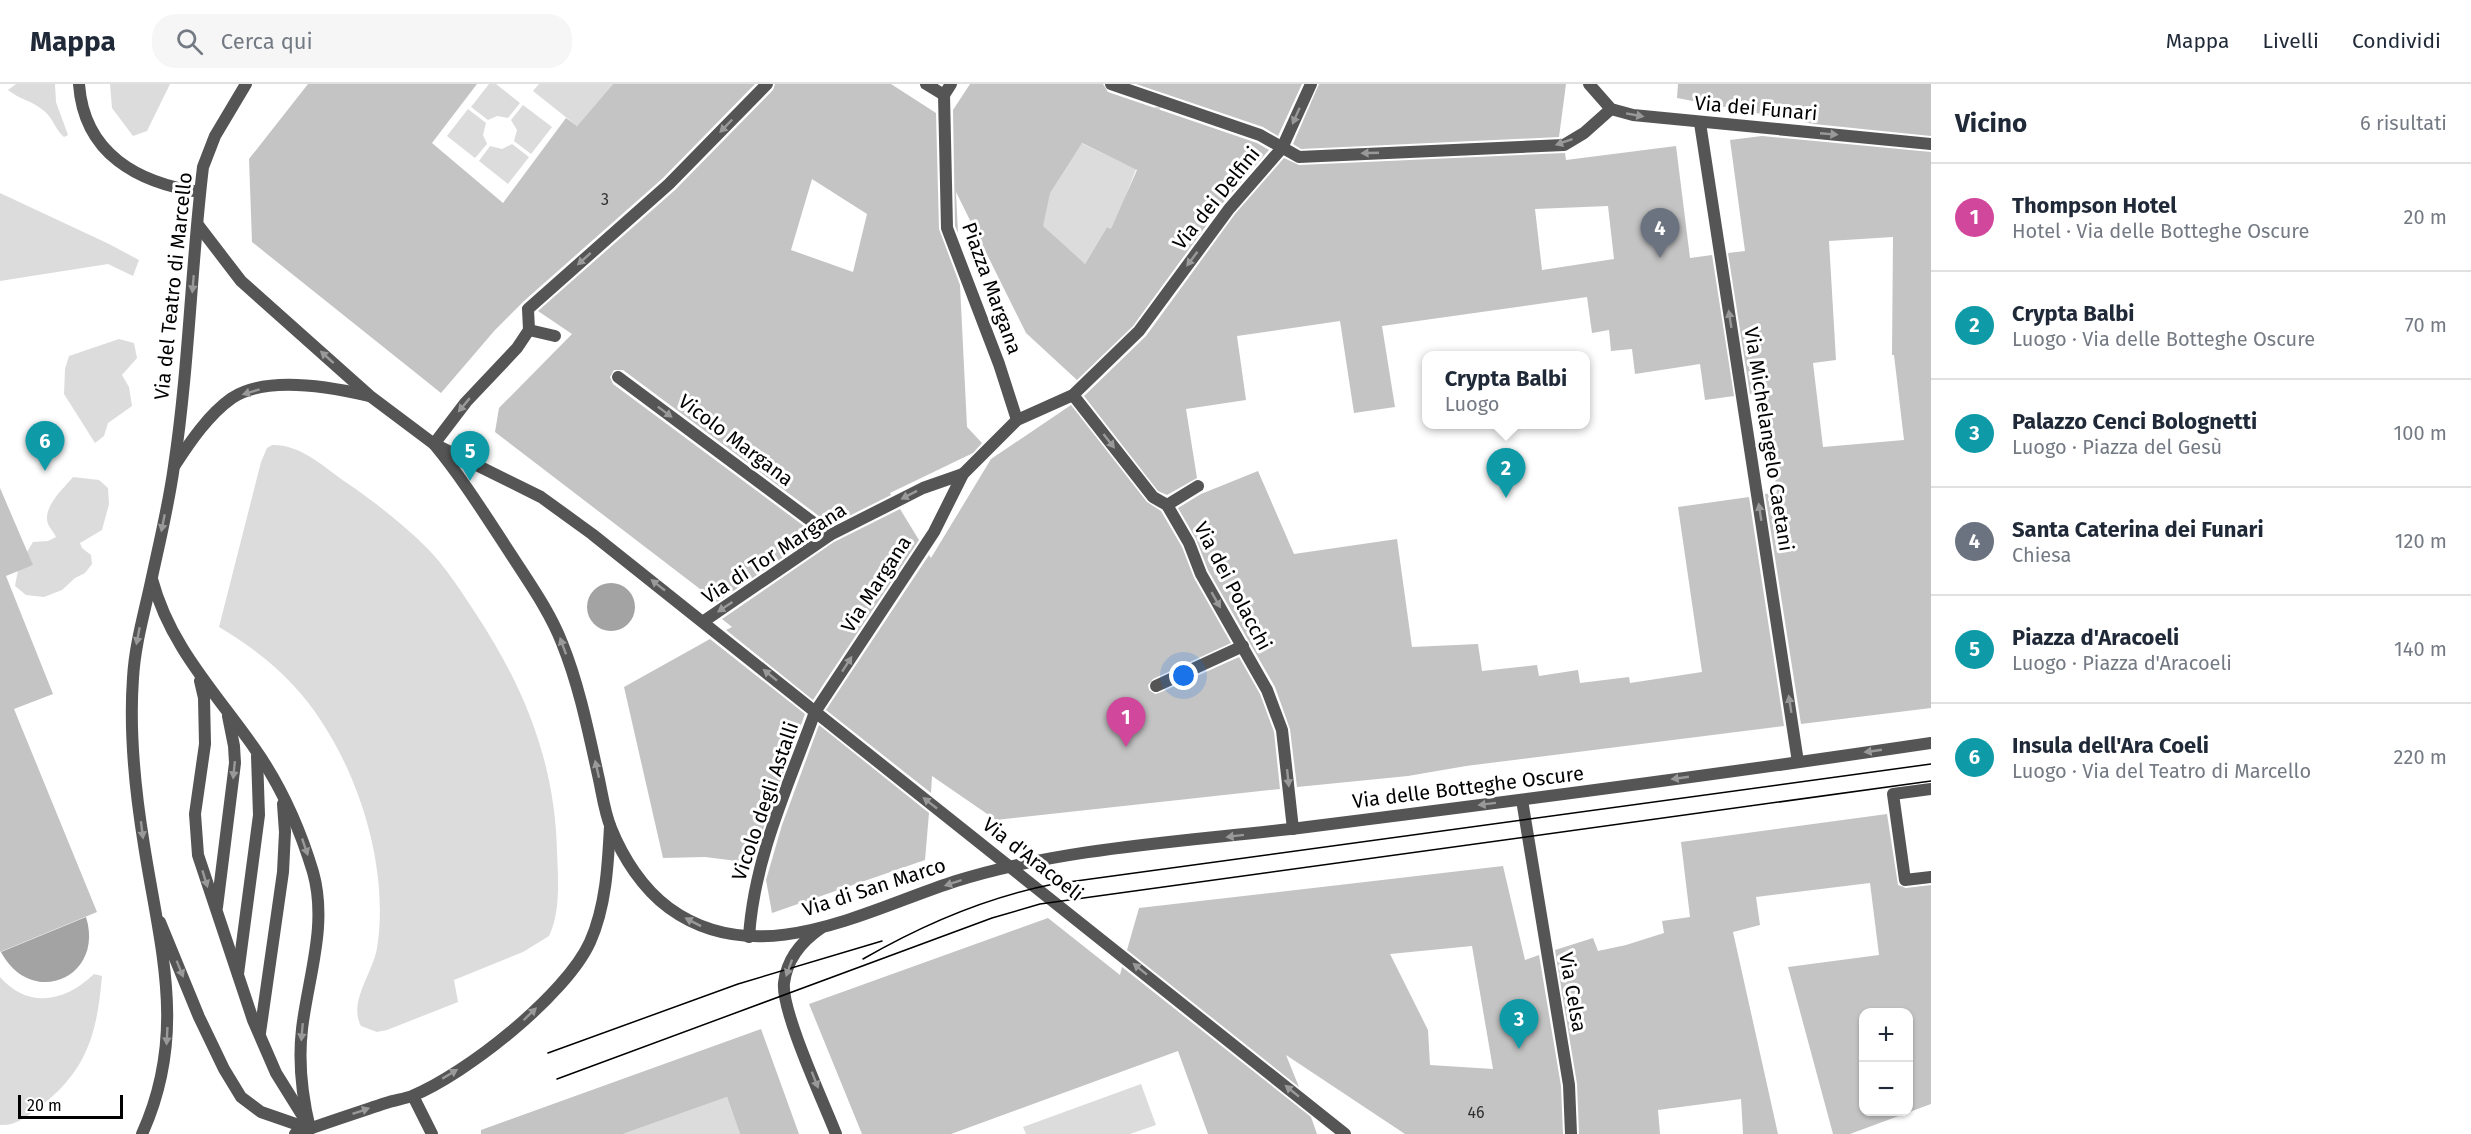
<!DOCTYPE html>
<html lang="it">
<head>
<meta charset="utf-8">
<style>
  :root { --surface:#fff; --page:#f6f6f7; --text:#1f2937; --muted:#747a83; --line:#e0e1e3; --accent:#000 }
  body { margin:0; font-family:"Fira Sans",sans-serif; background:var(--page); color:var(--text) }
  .controls { position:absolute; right:18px; bottom:18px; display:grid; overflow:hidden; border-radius:12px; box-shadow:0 2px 4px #0004 }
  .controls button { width:54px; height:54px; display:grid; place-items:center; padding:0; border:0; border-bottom:2px solid var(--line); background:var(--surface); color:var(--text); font:30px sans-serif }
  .scale { position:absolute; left:18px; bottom:15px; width:105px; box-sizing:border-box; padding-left:6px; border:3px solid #000; border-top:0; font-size:16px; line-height:21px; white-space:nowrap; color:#000; -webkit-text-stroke:4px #fff; paint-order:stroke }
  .you { position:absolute; left:1184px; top:592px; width:21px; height:21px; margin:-15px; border:4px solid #fff; border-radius:50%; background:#1a73e8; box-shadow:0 0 0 9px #1a73e833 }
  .badge { display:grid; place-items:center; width:39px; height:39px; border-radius:50%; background:var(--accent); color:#fff; font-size:20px; font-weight:700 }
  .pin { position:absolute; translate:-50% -50px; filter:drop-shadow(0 2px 3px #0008) }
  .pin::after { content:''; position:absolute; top:32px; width:21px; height:18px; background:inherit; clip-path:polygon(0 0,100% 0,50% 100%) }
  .popup { position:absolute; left:1422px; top:267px; width:168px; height:78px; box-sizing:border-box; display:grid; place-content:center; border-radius:12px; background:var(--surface); filter:drop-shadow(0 2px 4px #0005); font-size:20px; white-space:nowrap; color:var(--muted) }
  .popup b { font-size:22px; color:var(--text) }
  .popup::after { content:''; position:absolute; left:50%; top:100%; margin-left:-12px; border:12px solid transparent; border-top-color:var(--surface) }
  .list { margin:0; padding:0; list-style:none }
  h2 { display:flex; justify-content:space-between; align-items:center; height:78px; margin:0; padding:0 24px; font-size:26px }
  h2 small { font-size:20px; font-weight:400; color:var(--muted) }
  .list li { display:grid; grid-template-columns:39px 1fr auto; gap:18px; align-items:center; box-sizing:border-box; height:108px; padding:0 24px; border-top:2px solid var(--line) }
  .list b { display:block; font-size:22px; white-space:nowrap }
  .list p { margin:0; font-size:20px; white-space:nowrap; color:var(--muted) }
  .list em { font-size:20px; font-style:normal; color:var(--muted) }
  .icon { flex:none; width:33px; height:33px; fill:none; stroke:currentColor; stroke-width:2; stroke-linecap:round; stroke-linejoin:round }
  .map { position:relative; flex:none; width:1931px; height:1050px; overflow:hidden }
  header { display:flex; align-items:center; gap:36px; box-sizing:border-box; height:84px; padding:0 30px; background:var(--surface); border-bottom:2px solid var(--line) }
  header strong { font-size:28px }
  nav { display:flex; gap:33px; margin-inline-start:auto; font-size:21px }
  .search { width:420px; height:54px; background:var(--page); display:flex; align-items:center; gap:15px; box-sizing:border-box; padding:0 21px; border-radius:24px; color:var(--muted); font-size:22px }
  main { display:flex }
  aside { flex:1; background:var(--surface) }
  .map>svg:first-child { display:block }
  .green { fill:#dcdcdc }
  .water { fill:#a3a3a3 }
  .building { fill:#c4c4c4; fill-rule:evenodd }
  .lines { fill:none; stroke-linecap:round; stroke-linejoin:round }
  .service { stroke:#555; stroke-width:12 }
  .pedestrian { stroke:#555; stroke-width:12 }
  .minor { stroke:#555; stroke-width:12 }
  .tertiary { stroke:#555; stroke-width:12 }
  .tram { stroke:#000; stroke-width:1.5 }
  .oneway { fill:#999 }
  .labels { text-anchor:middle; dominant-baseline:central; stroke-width:6; stroke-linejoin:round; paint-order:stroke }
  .number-label { font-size:16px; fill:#313131 }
  .street-label { font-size:20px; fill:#000; stroke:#fff }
</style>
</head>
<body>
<header>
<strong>Mappa</strong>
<div class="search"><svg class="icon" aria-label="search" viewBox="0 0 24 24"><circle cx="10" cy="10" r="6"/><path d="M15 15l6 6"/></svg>Cerca qui</div>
<nav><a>Mappa</a><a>Livelli</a><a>Condividi</a></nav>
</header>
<main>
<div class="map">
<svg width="1931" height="1050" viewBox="0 0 1931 1050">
  <rect width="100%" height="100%" fill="#fff"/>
  <g class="green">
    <path d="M16,0h39l1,18 12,33 -4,2c-9,-7 -11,-20 -21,-27 -11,-9 -24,-11 -35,-20z"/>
    <polygon points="110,0 170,0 147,47 133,52 112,24"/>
    <polygon points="489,0 496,0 520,19 508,34 497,32 488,36 471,23"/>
    <polygon points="539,0 613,0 577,42 533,7"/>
    <polygon points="523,21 552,43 531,70 514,57 517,46 511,36"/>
    <polygon points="1161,22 1126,111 1130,155 1107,143 1085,180 1040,158 1058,48 1123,79 1138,27"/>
    <polygon points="468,25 486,39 483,51 487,60 475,74 447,52"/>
    <polygon points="512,60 529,73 508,100 479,77 490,62 502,65"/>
    <polygon points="0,109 109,160 139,176 133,192 108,180 0,197"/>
    <polygon points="119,255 134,259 137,274 122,291 129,303 132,322 108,339 104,352 95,359 64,310 65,285 69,272"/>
    <path d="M272,361c29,-1 53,23 75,38 29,20 56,41 81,66 19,20 33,42 48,65 48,73 79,148 81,237 1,26 4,61 -8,85l-26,16 -69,28 4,22 -71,28 -10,2 -16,-6c-13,-24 12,-53 16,-78 14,-86 -24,-198 -83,-262 -21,-23 -48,-43 -75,-59l42,-165 6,-14z"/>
    <path d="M73,393l26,3 9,8 1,16 -7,26 -22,13 2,5 9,7 1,9 -7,9 -10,5 -13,12 -18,7 -18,-2 -11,-9 4,-21 14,-23 15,-1 8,-4c-2,-4 -6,-9 -8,-13 -6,-17 16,-36 25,-47z"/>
    <path d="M94,890l8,2c-5,58 -15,96 -65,133 -11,8 -22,17 -37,16v-148c29,33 66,24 94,-3z"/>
    <polygon points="1141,1000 1156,1041 1130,1050 1026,1050 1023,1043"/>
    <polygon points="727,1013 740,1050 623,1050"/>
  </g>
  <g class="water">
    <circle cx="611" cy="523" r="24"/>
    <path d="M86,833c19,61 -55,92 -85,35z"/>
  </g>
  <g class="building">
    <polygon points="308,0 477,0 432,59 503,119 566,34 577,42 613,0 755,0 663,94 524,217 495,246 441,309 252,158 249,75"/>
    <path d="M775,0h116l45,29 3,116 21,56 7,142 15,16 -9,10 -83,40 1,2 -60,30 -208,-155h-9l-4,7 3,7 203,151 -99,67 -222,-170 4,-24 73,-74 -34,-23 137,-121 98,-100zM812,95l55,35 -14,58 -62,-22z"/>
    <path d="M970,0h133l5,8 149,51 12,7 -47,54 -89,122 -56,54 -51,-47 -70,-141 2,41 -3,-7 -2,-116zM1082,59l55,27 -26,59 -4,-2 -22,37 -42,-38 7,-33z"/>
    <polygon points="1136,0 1302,0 1278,52 1263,43"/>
    <polygon points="1319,0 1566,0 1559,53 1301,65 1293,60"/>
    <polygon points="1678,0 1931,0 1931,52 1814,40 1677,14"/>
    <path d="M1762,52l169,16v556l-130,16 -36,-230 12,-2 -13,-99 -14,1 -22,-141 17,-2 -15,-111zM1893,153l-1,118h2l10,85 -81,7 -10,-84 23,-3 -7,-119z"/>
    <path d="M1676,62l14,112 22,-3 22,141 -29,4 -5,-36 -65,10 -3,-25 -21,2 -2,-21 -17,3 -5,-36 -205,29 13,81 -41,6 -14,-92 -103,15 9,64 -60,9 11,69 -30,17 -9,-4 -74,-95 62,-60 89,-122 49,-56 15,7 266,-12 1,7zM1608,122l6,53 -72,11 -7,-61z"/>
    <polygon points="1071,321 1147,418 1161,427 1182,463 1194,494 1231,559 1153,595 1148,601 1149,606 1155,610 1159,609 1239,573 1260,610 1274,648 1280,705 996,736 932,692 931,709 826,626 929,471 931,474 991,375"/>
    <polygon points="1258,387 1294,470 1397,455 1412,563 1478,560 1482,587 1537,581 1539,592 1578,586 1580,599 1629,593 1630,599 1702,588 1678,423 1749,413 1784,642 1466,682 1408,692 1297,703 1290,645 1275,603 1208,486 1196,455 1178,424 1201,410"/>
    <polygon points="0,404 33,481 6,492 53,610 14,625 97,828 0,868"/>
    <polygon points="900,425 919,456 813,616 726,546 732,543 722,535 834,458"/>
    <polygon points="710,555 805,630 766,736 753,779 705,773 663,774 624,603"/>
    <polygon points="819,641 929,729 925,776 772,829 766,796 782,741"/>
    <path d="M1887,730l11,71 8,3 25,-3v219l-81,30h-17l-45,-167 91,-12 -9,-72 -114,14 4,28 -27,7 45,202h-35l-2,-35 -83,11 2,24h-81l-2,-50 -22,-134 38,-12 5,13 28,-6 38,-12 -2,-12 28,-4 -9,-75zM1863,928h45v100h-45z"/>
    <path d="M1503,782l22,94 14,-5 22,131 2,48h-158l-119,-79 13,32 -172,-137 12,-42zM1472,862l21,123 -63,-4 -2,-35 -38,-76z"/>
    <polygon points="1048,834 1120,891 1122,883 1311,1033 1317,1050 1208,1050 1178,967 951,1050 862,1050 809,920"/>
    <polygon points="761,945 799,1050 740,1050 727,1013 623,1050 481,1050 481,1046"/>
  </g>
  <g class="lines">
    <g class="service">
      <path d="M79,0c5,70 59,99 121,108"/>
      <polyline points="926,0 944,11"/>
      <polyline points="1111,0 1260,51 1299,73 1564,61 1584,49 1611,25"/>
      <polyline points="1589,0 1611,25 1633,31 1931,60"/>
      <polyline points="944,11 947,144 999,280 1017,336"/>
      <polyline points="944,11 951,0"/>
      <polyline points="1700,39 1798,678"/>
      <polyline points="529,246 555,252"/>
      <polyline points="618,293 830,451"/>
      <polyline points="1073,311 1153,413 1167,421 1189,459 1201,490 1267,606 1282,646 1293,745"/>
      <polyline points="434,360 466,318 517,264 529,246 528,225 669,100 767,0"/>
      <polyline points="1167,421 1198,402"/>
      <path d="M152,495c18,68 64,114 103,170 26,37 45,80 58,123 15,53 -5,105 -11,157 -4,34 0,67 8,100"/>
      <polyline points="704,537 830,451 923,404 963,390"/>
      <polyline points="200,597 204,614 205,660 195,730 198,771 253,936 276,989 304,1034"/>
      <polyline points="1156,602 1243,562"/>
      <polyline points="815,628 934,448 963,390 1017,336 1073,311 1139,247 1229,125 1282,64"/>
      <polyline points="1522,716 1569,1001 1571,1050"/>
      <polyline points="217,823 235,679 234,662 228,632"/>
      <polyline points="238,890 259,731 257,672"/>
      <polyline points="260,949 283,788 285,748 283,720"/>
    </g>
    <g class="pedestrian">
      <polyline points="1931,705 1893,710 1905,796 1931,793"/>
      <path d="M749,853c5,-79 39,-151 66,-225"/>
    </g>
    <g class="minor">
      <polyline points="1282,64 1311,0"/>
      <polyline points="160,838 199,933 224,985 241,1013 261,1028 310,1045"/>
      <path d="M821,844c-19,13 -34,30 -37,55 -3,28 40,120 52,151"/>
      <polyline points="413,1012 432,1050"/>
      <path d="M295,1050c30,-11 61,-21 91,-31 9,-3 18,-4 26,-7 54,-22 154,-101 178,-154 16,-36 18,-77 20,-116"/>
    </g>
    <g class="tertiary">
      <polyline points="198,141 241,197 370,312 434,360 541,413 592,450 1345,1050"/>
      <path d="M434,360c29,35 53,74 78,112 18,28 38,56 50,87 17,42 26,87 36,132 4,17 6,36 13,53 12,30 32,61 58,80 89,65 197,2 287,-27 108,-34 237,-40 351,-54 208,-26 416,-53 624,-84"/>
      <path d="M175,381c15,-23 34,-51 57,-67 35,-23 99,-11 137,-2"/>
      <path d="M142,1050c46,-101 18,-186 2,-289 -9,-55 -15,-112 -11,-167 2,-35 12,-67 19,-101 8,-37 17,-74 22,-111 15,-99 17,-200 29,-299l12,-31 31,-52"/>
    </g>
    <g class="tram">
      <path d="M863,875c59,-34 124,-62 191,-75l877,-120"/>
      <polyline points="548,969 738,900 882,857"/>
      <polyline points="557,995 992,834 1040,820 1931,697"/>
    </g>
  </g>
  <defs><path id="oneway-solid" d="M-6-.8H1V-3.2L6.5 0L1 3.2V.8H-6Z" transform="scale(1.5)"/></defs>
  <g class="oneway">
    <use href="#oneway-solid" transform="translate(1635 31) rotate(10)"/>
    <use href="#oneway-solid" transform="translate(1296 32) rotate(114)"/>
    <use href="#oneway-solid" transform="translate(726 42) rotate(134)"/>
    <use href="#oneway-solid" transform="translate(1829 50) rotate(5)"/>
    <use href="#oneway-solid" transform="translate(1564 58) rotate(161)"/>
    <use href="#oneway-solid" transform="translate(1370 69) rotate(178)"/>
    <use href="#oneway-solid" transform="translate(584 175) rotate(138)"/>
    <use href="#oneway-solid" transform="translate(1192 175) rotate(127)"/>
    <use href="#oneway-solid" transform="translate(193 200) rotate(95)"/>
    <use href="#oneway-solid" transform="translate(1730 235) rotate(-99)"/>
    <use href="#oneway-solid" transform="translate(327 273) rotate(-138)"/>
    <use href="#oneway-solid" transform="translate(251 308) rotate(163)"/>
    <use href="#oneway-solid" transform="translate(464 321) rotate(130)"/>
    <use href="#oneway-solid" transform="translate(665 328) rotate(37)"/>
    <use href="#oneway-solid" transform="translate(1109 357) rotate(52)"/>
    <use href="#oneway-solid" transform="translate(909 411) rotate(153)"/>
    <use href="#oneway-solid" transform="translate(1760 428) rotate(-99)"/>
    <use href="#oneway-solid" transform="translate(163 439) rotate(101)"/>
    <use href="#oneway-solid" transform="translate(658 501) rotate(-142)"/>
    <use href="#oneway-solid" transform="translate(1216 516) rotate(60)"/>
    <use href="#oneway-solid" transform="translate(725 523) rotate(146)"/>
    <use href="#oneway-solid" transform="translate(138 552) rotate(101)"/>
    <use href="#oneway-solid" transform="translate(563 562) rotate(-110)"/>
    <use href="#oneway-solid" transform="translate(847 580) rotate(-57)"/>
    <use href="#oneway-solid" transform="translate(770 591) rotate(-141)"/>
    <use href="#oneway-solid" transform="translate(1790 620) rotate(-99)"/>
    <use href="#oneway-solid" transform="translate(1873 667) rotate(172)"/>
    <use href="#oneway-solid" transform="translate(597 685) rotate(-103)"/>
    <use href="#oneway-solid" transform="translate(234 686) rotate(96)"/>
    <use href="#oneway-solid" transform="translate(1288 694) rotate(84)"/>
    <use href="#oneway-solid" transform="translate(1680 694) rotate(172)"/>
    <use href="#oneway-solid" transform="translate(930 719) rotate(-142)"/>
    <use href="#oneway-solid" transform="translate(1487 720) rotate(173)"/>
    <use href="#oneway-solid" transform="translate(142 746) rotate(83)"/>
    <use href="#oneway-solid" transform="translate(1235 752) rotate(173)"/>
    <use href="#oneway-solid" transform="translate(305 763) rotate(71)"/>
    <use href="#oneway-solid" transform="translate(205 795) rotate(73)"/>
    <use href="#oneway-solid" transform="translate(953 799) rotate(162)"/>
    <use href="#oneway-solid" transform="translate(693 838) rotate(-153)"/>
    <use href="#oneway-solid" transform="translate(789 884) rotate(110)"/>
    <use href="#oneway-solid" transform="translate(180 885) rotate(68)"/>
    <use href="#oneway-solid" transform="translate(1140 885) rotate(-141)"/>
    <use href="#oneway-solid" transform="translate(530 930) rotate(-44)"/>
    <use href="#oneway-solid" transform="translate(302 948) rotate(95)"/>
    <use href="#oneway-solid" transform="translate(167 952) rotate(93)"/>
    <use href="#oneway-solid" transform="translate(450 990) rotate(-31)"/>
    <use href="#oneway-solid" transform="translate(815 996) rotate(69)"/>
    <use href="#oneway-solid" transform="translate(1292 1007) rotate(-141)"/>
    <use href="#oneway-solid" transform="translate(361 1027) rotate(-19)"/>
  </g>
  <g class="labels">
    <g class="number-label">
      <text x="605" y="115">3</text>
      <text x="1476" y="1028">46</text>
    </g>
    <g class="street-label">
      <text transform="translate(1756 24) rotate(5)">Via dei Funari</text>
      <text transform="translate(1216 114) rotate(-51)">Via dei Delfini</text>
      <text transform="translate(173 202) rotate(-84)">Via del Teatro di Marcello</text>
      <text transform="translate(992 204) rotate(70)">Piazza Margana</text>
      <text transform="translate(1769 355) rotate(81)">Via Michelangelo Caetani</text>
      <text transform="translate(736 356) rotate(37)">Vicolo Margana</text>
      <text transform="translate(774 469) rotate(-33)">Via di Tor Margana</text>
      <text transform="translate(876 500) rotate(-57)">Via Margana</text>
      <text transform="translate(1233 502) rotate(62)">Via dei Polacchi</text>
      <text transform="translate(1468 703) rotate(-7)">Via delle Botteghe Oscure</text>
      <text transform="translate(765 717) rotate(-71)">Vicolo degli Astalli</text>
      <text transform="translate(1033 775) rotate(38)">Via d'Aracoeli</text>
      <text transform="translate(874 803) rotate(-18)">Via di San Marco</text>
      <text transform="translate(1573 908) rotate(80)">Via Celsa</text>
    </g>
  </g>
</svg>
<div class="controls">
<button>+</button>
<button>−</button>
</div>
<div class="scale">20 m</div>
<div class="you"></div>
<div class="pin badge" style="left:1126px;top:663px;background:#d1479c">1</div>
<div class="pin badge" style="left:1506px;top:414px;background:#0f9aa8">2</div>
<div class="popup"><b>Crypta Balbi</b>Luogo</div>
<div class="pin badge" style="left:1519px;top:965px;background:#0f9aa8">3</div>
<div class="pin badge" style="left:1660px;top:174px;background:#6b7280">4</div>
<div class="pin badge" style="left:470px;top:397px;background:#0f9aa8">5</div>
<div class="pin badge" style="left:45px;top:387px;background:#0f9aa8">6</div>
</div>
<aside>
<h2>Vicino<small>6 risultati</small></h2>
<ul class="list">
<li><span class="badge" style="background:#d1479c">1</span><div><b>Thompson Hotel</b><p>Hotel · Via delle Botteghe Oscure</p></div><em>20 m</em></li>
<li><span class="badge" style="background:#0f9aa8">2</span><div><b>Crypta Balbi</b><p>Luogo · Via delle Botteghe Oscure</p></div><em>70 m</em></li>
<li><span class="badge" style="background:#0f9aa8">3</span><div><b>Palazzo Cenci Bolognetti</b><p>Luogo · Piazza del Gesù</p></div><em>100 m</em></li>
<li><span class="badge" style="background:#6b7280">4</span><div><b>Santa Caterina dei Funari</b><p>Chiesa</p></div><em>120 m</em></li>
<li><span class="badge" style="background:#0f9aa8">5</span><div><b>Piazza d'Aracoeli</b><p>Luogo · Piazza d'Aracoeli</p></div><em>140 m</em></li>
<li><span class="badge" style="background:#0f9aa8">6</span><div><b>Insula dell'Ara Coeli</b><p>Luogo · Via del Teatro di Marcello</p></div><em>220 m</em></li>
</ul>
</aside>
</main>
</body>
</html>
